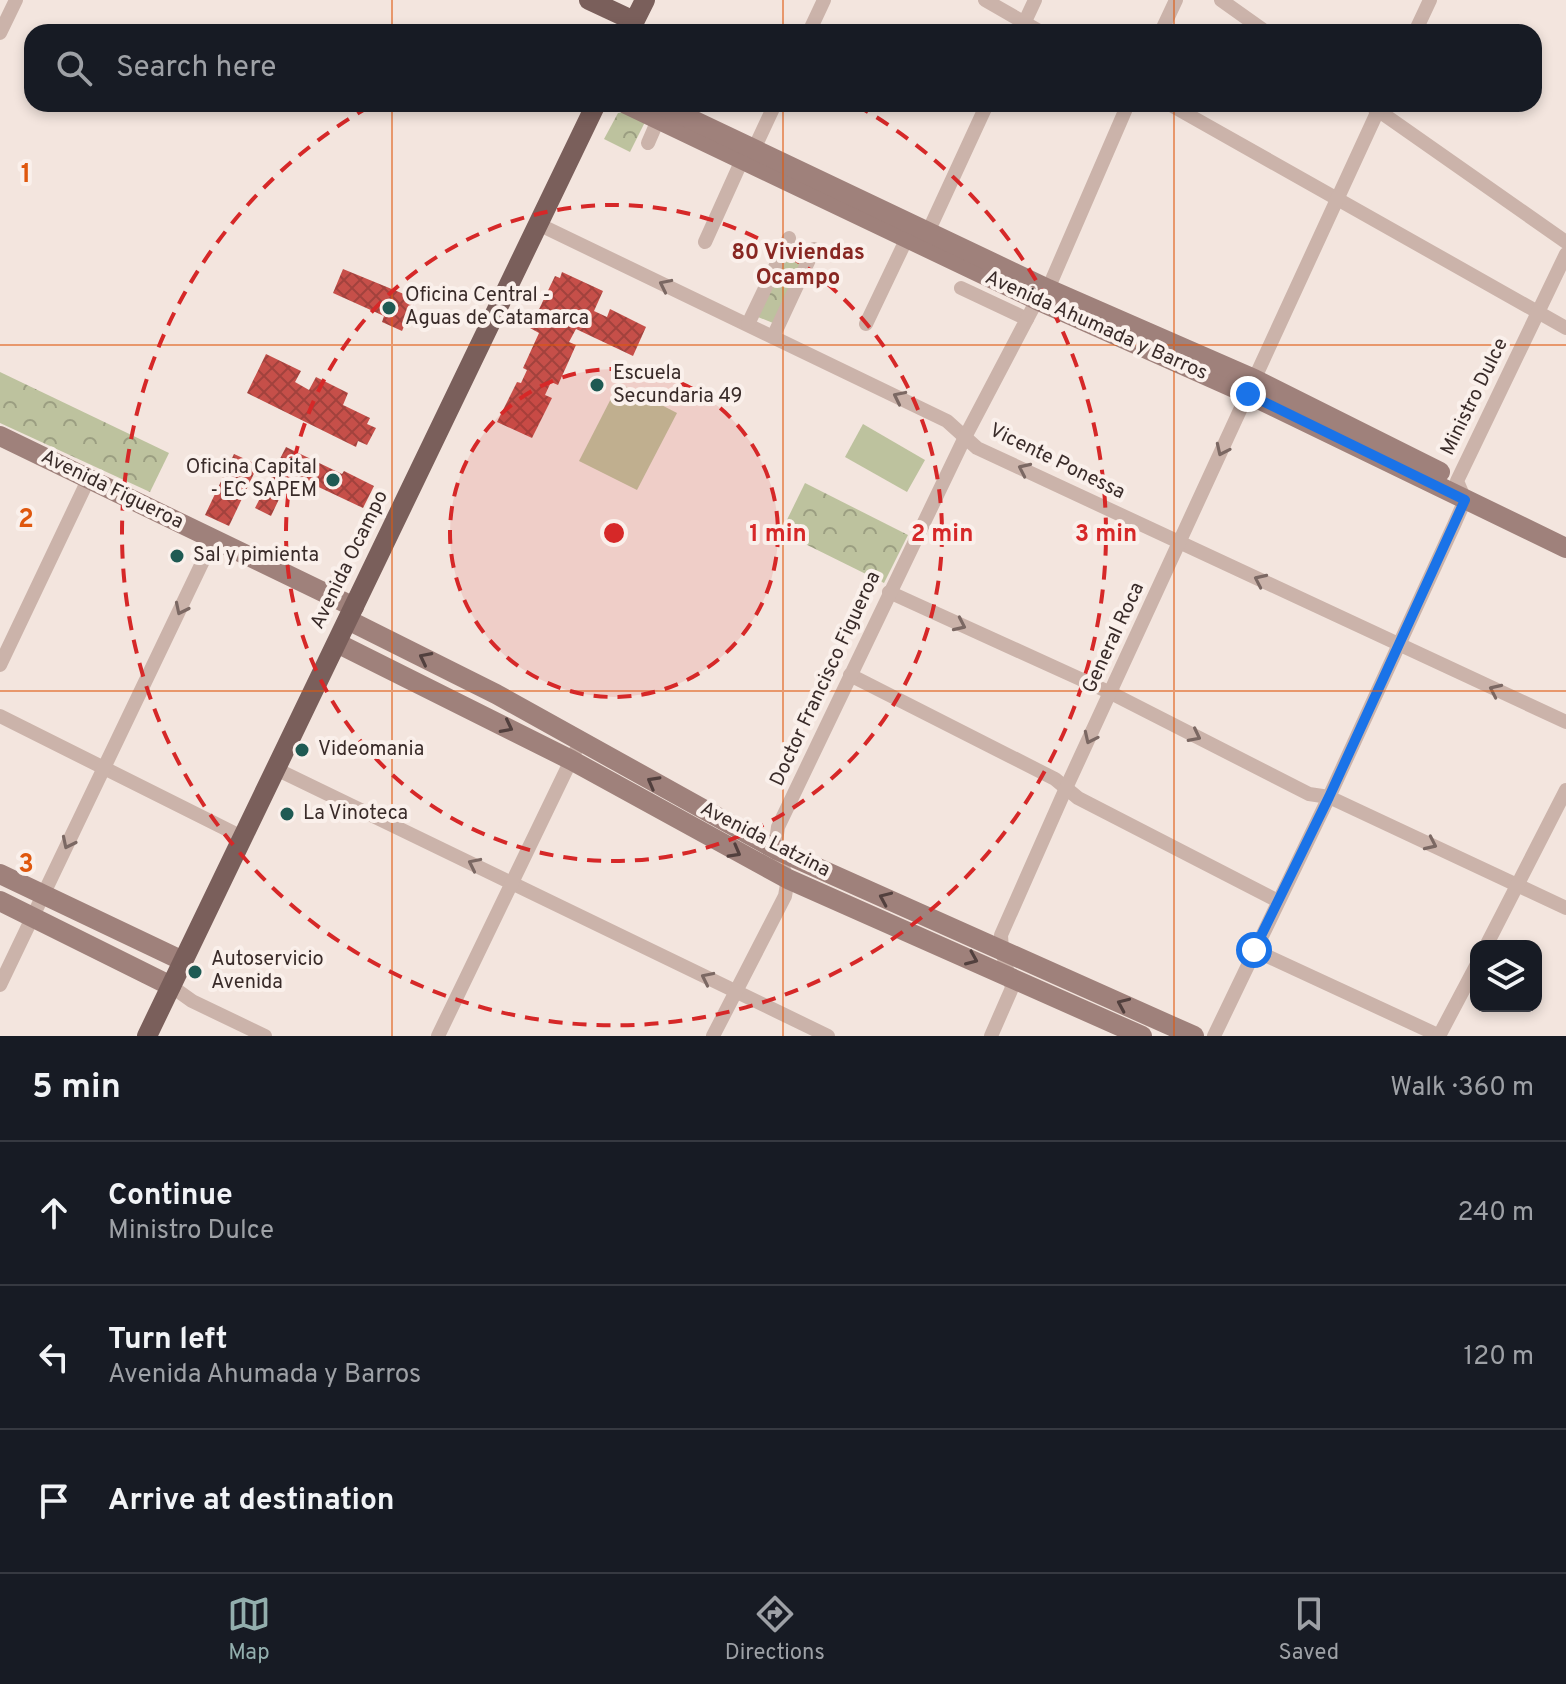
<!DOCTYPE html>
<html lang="en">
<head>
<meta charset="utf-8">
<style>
  :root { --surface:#171b24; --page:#242831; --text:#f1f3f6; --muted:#9ea1a6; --line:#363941; --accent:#92aead }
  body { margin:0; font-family:Overpass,sans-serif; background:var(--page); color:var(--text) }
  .controls { position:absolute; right:24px; bottom:24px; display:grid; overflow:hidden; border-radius:16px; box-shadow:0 4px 12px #0003 }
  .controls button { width:72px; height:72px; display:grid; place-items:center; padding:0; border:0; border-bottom:2px solid var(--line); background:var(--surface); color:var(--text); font:40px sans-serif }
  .stop { position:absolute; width:24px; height:24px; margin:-18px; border:6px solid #1a73e8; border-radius:50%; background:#fff }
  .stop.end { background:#1a73e8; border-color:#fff; box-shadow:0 2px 8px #0008 }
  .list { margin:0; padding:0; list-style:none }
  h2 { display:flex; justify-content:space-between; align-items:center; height:104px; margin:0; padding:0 32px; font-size:34px }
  h2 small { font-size:26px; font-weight:400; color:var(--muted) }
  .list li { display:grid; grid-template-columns:52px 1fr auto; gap:24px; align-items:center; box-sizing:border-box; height:144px; padding:0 32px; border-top:2px solid var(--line) }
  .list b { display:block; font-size:30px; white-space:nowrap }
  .list p { margin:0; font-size:26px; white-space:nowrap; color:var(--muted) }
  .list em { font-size:26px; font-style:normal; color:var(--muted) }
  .icon { flex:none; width:44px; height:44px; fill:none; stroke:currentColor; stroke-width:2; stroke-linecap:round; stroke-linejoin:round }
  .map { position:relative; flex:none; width:1566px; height:1036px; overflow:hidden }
  .search { position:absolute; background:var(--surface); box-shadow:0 4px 12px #0003; left:24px; right:24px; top:24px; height:88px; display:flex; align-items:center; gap:20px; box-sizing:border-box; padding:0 28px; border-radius:24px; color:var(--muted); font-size:30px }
  .sheet { height:536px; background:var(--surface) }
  nav { display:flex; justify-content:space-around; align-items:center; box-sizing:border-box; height:112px; border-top:2px solid var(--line); background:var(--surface); font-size:22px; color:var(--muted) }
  nav a { display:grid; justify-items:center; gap:4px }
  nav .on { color:var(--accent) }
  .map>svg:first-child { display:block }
  .forest { fill:url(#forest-crowns) }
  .pitch { fill:#bdc29e }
  .building { fill:url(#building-cross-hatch) }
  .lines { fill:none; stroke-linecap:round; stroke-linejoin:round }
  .street { stroke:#cbb3aa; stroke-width:14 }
  .secondary { stroke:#9f817b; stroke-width:20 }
  .primary { stroke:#7a5f5b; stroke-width:20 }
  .oneway { stroke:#7b6863 }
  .oneway2 { stroke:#52403e }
  .route { stroke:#1a73e8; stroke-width:10 }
  .grid { fill:none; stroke:#df570d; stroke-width:2; stroke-opacity:0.55 }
  .ring { fill:none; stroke:#d62828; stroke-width:4; stroke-dasharray:14 10 }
  .poi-dot { fill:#1f5a53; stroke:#faf0eb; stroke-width:3 }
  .labels { text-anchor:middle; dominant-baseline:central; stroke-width:8; stroke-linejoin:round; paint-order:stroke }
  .poi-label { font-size:20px; fill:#392b29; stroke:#faf0eb; text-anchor:start }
  .street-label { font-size:20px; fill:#392b29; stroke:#faf0eb }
  .neighbourhood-label { font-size:22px; font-weight:bold; fill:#882722; stroke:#faf0eb }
  .grid-label { font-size:26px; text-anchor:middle; font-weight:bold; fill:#df570d; stroke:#faf0eb; stroke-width:8; stroke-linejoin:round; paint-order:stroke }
  .centre { fill:#d62828; stroke:#faf0eb; stroke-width:4 }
  .ring-label { font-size:24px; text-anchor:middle; font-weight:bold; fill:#d62828; stroke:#faf0eb; stroke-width:8; stroke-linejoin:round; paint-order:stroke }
</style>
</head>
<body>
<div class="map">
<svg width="1566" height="1036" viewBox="0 0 1566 1036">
  <defs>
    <pattern id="forest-crowns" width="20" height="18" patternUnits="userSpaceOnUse" patternTransform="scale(2)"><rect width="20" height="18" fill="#bdc29e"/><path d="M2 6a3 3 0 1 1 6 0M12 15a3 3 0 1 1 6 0" fill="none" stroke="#9b9e81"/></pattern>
    <pattern id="building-cross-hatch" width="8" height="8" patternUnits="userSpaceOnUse" patternTransform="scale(2)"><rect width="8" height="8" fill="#c64f49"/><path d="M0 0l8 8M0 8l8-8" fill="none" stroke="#a2423d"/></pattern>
  </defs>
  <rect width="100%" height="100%" fill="#f3e5de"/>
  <g class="forest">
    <polygon points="624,112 645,122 630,152 604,139 618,113"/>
    <polygon points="792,244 807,251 773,323 758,317"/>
    <polygon points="0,372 169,453 150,492 0,423"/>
    <polygon points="805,483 908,535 884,583 781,532"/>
  </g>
  <g class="pitch">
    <polygon points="619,383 677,413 637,490 579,461"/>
    <polygon points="863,424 925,460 907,492 845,457"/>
  </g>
  <g class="building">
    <polygon points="343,269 416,299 402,331 382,322 384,316 333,293"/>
    <polygon points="562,272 603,291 594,311 607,317 610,309 646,327 633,356 576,329 569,342 576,345 558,385 551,382 545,395 552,398 532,438 497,422 517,382 521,383 527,370 523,368 539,333 530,328 555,276 560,278"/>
    <polygon points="266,354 301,371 295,382 309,390 316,377 348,393 343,405 370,418 367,424 376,428 367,445 358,441 356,447 247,393"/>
    <polygon points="286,447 342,474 344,471 374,486 363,508 291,474 271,516 255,508"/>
    <polygon points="234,454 258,465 229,526 205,515"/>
  </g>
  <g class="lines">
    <g class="street">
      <polyline points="985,0 1041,32"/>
      <polyline points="1221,0 1266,32"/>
      <polyline points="809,32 824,0"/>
      <polyline points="1020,32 1035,0"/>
      <polyline points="1161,32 1176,0"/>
      <polyline points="1415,32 1430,0"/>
      <polyline points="0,33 16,0"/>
      <polyline points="1169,104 1566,328"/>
      <polyline points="1369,104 1566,242"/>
      <polyline points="648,143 658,120"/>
      <polyline points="538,224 947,421 977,448 1566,722"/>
      <polyline points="705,242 742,160 754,149 775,104"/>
      <polyline points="961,288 1027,319"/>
      <polyline points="748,324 789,238"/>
      <polyline points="866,324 907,238 928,232 987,104"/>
      <polyline points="773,337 814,249"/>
      <polyline points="889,592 1111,693 1309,794 1329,797 1566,908"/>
      <polyline points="0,665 89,478"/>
      <polyline points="850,675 1055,779 1078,798 1278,901"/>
      <polyline points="0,716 244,838"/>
      <polyline points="276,769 828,1036"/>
      <polyline points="1486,946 1566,790"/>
      <polyline points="1254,950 1440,1036"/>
      <polyline points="0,985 214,538"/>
      <polyline points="171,986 192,1001 265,1036"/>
      <polyline points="438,1036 575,752"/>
      <polyline points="713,1036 785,896 788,879 775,849 778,827 965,437 1037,300 1048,289 1128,104"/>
      <polyline points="991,1036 1012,988 1002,951 1001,935 1066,788 1381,104"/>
      <polyline points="1214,1036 1329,797 1454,525 1465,500 1457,481 1566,254"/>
      <polyline points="1439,1036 1476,966"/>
    </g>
    <g class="secondary">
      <polyline points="626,104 1037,300 1248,394 1566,548"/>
      <polyline points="659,104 1048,289 1254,379 1440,472"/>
      <polyline points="0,436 354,607"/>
      <polyline points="348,620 496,694 775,849 1194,1036"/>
      <polyline points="337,643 571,760 788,879 1142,1036"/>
      <polyline points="0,874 183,961"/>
      <polyline points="0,901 171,986"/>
    </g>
    <g class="primary">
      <polyline points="589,0 634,21"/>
      <polyline points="629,32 645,0"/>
      <polyline points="147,1036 596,104"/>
    </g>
  </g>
  <defs><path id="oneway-chevron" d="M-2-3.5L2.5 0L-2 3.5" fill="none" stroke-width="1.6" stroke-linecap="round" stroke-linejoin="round" transform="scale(2)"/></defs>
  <g class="oneway">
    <use href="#oneway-chevron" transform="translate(665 285) rotate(-154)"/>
    <use href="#oneway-chevron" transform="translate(899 397) rotate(-154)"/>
    <use href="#oneway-chevron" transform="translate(1222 450) rotate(115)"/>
    <use href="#oneway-chevron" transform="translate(1024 469) rotate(-155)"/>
    <use href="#oneway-chevron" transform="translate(1260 580) rotate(-155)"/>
    <use href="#oneway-chevron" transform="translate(181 609) rotate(116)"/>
    <use href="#oneway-chevron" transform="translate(960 625) rotate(25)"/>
    <use href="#oneway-chevron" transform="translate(1495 690) rotate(-155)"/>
    <use href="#oneway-chevron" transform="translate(1195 736) rotate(27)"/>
    <use href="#oneway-chevron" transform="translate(1090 738) rotate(115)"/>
    <use href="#oneway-chevron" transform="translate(68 843) rotate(116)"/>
    <use href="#oneway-chevron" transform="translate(1431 844) rotate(25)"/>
    <use href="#oneway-chevron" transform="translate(474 864) rotate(-154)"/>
    <use href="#oneway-chevron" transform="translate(707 978) rotate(-154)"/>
  </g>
  <g class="oneway2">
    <use href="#oneway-chevron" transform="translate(425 658) rotate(-153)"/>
    <use href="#oneway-chevron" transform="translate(507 727) rotate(27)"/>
    <use href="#oneway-chevron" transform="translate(653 782) rotate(-151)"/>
    <use href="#oneway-chevron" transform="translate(735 852) rotate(29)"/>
    <use href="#oneway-chevron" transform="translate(885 898) rotate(-156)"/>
    <use href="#oneway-chevron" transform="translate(972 959) rotate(23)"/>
    <use href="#oneway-chevron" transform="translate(1123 1004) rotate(-156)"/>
  </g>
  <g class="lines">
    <polyline class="route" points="1248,394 1465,500 1329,797 1254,950"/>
  </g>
  <path class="grid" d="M392,0v32M783,0v32M1174,0v32M392,104v932M783,104v932M1174,104v932M0,345h1566M0,691h1566"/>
  <circle cx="614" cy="533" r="164" fill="#d62828" fill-opacity=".12"/>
  <g class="ring">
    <circle cx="614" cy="533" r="164"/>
    <circle cx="614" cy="533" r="328"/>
    <path d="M856 105A492 492 0 1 1 372 105"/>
  </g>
  <g class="poi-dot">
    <circle cx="389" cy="308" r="8"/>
    <circle cx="597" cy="385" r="8"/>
    <circle cx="333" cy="480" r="8"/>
    <circle cx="177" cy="556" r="8"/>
    <circle cx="302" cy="750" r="8"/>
    <circle cx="287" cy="814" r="8"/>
    <circle cx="195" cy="972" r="8"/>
  </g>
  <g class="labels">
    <g class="poi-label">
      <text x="405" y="296">Oficina Central -<tspan x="405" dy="23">Aguas de Catamarca</tspan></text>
      <text x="613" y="374">Escuela<tspan x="613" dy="23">Secundaria 49</tspan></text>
      <text x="317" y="468" text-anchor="end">Oficina Capital<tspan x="317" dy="23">- EC SAPEM</tspan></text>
      <text x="193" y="556">Sal y pimienta</text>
      <text x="318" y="750">Videomania</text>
      <text x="303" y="814">La Vinoteca</text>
      <text x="211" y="960">Autoservicio<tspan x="211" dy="23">Avenida</tspan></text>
    </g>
    <g class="street-label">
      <text transform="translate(1096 326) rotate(24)">Avenida Ahumada y Barros</text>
      <text transform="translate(1475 397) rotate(-64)">Ministro Dulce</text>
      <text transform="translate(1057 462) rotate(26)">Vicente Ponessa</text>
      <text transform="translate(112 490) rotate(26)">Avenida Figueroa</text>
      <text transform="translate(350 560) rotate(-64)">Avenida Ocampo</text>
      <text transform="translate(1114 638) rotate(-65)">General Roca</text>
      <text transform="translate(826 679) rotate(-65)">Doctor Francisco Figueroa</text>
      <text transform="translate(765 840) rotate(27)">Avenida Latzina</text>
    </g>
    <g class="neighbourhood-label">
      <text x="798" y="253">80 Viviendas<tspan x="798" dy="25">Ocampo</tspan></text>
    </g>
  </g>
  <g class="grid-label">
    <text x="26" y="182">1</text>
    <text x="26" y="527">2</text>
    <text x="26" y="872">3</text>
  </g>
  <circle cx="614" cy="533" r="12" class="centre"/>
  <g class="ring-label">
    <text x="778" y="541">1 min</text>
    <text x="942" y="541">2 min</text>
    <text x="1106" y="541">3 min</text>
  </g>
</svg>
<div class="controls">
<button><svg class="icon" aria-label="layers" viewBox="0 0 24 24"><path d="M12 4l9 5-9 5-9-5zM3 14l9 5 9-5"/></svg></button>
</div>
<div class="stop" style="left:1254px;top:950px"></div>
<div class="stop end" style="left:1248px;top:394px"></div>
<div class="search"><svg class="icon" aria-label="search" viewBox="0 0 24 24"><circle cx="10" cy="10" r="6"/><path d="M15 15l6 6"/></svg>Search here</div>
</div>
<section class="sheet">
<h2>5 min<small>Walk · 360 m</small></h2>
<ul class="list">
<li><svg class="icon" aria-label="ahead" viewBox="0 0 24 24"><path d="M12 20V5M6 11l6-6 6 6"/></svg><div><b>Continue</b><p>Ministro Dulce</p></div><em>240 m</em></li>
<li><svg class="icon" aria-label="left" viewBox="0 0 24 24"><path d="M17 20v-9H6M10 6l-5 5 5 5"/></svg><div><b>Turn left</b><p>Avenida Ahumada y Barros</p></div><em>120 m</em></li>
<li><svg class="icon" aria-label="arrive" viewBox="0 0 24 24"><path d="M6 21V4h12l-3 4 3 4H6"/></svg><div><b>Arrive at destination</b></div></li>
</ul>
</section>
<nav>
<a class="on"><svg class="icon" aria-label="map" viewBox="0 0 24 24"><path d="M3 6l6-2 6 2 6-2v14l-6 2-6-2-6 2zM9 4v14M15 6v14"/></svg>Map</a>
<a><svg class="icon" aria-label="directions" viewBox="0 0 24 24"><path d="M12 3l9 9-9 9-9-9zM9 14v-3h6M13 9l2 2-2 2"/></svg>Directions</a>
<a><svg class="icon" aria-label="saved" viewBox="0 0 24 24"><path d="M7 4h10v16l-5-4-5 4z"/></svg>Saved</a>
</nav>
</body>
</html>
